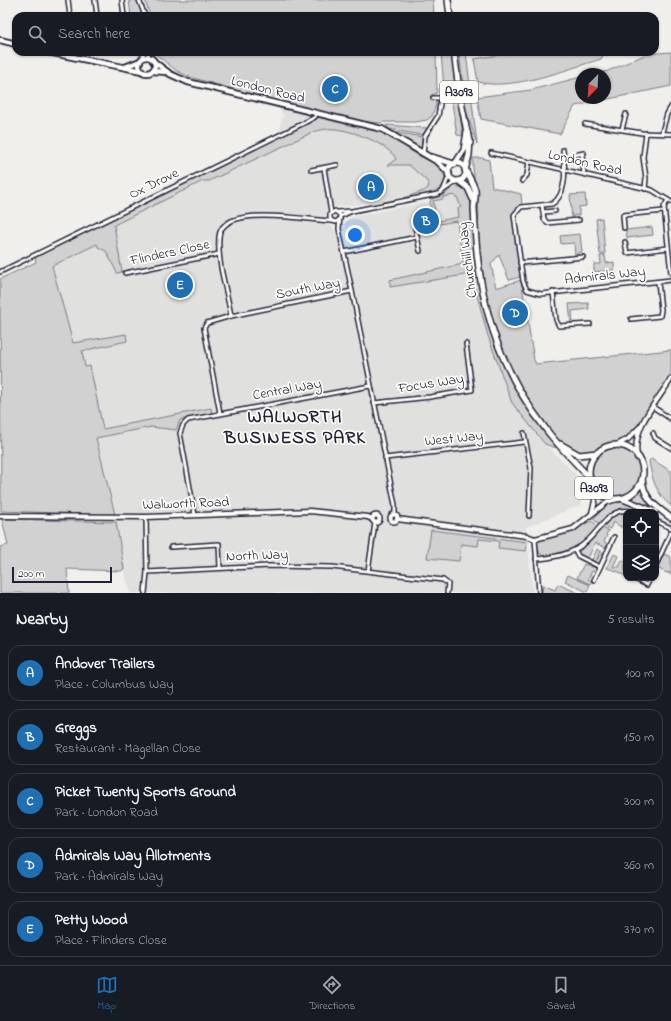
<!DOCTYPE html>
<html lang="en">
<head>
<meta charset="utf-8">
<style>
  :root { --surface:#171b24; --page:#242831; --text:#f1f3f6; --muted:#9ea1a6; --line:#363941; --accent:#1f6fb2 }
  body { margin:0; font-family:"Indie Flower",sans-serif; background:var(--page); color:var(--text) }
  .controls { position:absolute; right:12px; bottom:12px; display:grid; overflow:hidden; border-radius:8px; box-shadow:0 1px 3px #0004 }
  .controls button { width:36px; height:36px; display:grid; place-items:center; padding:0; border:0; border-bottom:1px solid var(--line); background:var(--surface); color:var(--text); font:20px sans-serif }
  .compass { position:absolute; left:575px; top:68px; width:36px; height:36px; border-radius:50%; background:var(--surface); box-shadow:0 1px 3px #0004; rotate:204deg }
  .scale { position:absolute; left:12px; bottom:10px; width:100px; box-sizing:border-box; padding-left:4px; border:2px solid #22223b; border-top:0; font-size:11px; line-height:14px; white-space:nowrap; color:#22223b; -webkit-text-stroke:3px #fdfcf7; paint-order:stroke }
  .you { position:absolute; left:355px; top:235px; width:14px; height:14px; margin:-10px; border:3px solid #fff; border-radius:50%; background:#1a73e8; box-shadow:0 0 0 6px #1a73e833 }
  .badge { display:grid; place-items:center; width:26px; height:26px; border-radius:50%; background:var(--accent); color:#fff; font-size:13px; font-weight:700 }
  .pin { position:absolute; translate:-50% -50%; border:2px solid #fff; box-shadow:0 1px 4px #0006 }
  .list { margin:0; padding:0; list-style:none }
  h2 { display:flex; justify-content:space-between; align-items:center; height:52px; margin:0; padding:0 16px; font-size:17px }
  h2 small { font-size:13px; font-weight:400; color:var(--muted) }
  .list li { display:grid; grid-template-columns:26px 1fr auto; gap:12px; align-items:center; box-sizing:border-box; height:56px; margin:0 8px 8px; padding:0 8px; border:1px solid var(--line); border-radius:12px }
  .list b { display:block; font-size:15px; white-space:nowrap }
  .list p { margin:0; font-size:13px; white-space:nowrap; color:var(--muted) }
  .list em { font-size:13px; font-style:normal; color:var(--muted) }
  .icon { flex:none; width:22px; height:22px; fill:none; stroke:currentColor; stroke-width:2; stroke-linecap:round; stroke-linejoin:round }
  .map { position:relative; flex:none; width:671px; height:593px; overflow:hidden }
  .search { position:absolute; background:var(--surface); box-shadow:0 1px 3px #0004; left:12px; right:12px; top:12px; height:44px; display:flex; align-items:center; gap:10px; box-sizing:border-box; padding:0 14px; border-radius:12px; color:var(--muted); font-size:15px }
  .sheet { height:372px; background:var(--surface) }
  nav { display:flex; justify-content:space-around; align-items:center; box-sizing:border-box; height:56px; border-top:1px solid var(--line); background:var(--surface); font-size:11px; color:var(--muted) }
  nav a { display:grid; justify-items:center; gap:2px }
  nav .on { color:var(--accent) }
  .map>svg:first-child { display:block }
  .built { fill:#e0e0df }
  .green { fill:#d2d1d1; stroke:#7a7a86 }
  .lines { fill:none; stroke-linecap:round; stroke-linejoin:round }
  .minor-casing { stroke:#22223b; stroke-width:6 }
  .tertiary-casing { stroke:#22223b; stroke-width:7 }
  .secondary-casing { stroke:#22223b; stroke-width:8 }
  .primary-casing { stroke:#22223b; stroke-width:8 }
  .minor { stroke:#fdfcf7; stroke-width:3 }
  .tertiary { stroke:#fdfcf7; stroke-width:4 }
  .secondary { stroke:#fdfcf7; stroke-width:4.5 }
  .primary { stroke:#fdfcf7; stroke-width:5 }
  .labels { text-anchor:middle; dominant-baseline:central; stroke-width:3.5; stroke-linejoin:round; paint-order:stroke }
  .shield { fill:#fdfcf7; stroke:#646373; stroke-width:1 }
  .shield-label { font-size:13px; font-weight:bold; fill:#22223b }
  .street-label { font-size:14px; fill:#22223b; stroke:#fdfcf7 }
  .district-label { font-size:18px; font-weight:bold; letter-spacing:1px; fill:#22223b; stroke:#fdfcf7 }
</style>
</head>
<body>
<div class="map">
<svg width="671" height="593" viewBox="0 0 671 593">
  <rect width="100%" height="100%" fill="#f0efec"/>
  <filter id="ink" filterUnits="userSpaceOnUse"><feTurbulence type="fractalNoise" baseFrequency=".025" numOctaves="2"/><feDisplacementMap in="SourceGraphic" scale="8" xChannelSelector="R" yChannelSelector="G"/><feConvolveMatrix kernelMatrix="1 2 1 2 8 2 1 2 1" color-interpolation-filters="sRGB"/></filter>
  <g filter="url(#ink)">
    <g class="built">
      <polygon points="278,106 311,114 311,116 281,133 279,131 283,115"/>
      <polygon points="324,120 407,150 433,179 432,190 416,194 379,202 327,208 325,223 333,227 339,243 351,247 345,224 346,220 352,217 440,199 453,191 463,200 459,221 479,307 536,434 577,476 581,505 526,527 533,593 130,593 125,573 115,515 73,343 49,258"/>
    </g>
    <g class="green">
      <polygon points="129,0 137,0 143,16 131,16"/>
      <polygon points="145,0 433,0 434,16 150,16"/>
      <path d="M153,52h283l1,41 -6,2v4h5v6l-4,11 -5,4 -12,2h-31c-19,7 -165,-37 -194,-45l-13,-6z"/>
      <polygon points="441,52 451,52 463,136 457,135 450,90 444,89"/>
      <polygon points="459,52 466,52 477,144 466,110"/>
      <path d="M517,52h86v3l-2,4c-34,10 -88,32 -123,23l-4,-23z"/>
      <polygon points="671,52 671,86 575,106 560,134 481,119 477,97 531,90 581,77 581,98 605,98 605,74 593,74 608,71 647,54"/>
      <path d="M321,116l62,16 36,24 18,8 8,12c0,20 -27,20 -42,22l21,-7 4,-3 1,-5 -20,-18h-21l8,-6c-7,-15 -45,-29 -61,-30 -7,-1 -15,1 -22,3l-104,49h-6l-89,44 8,47 -5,1 -11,-22 -8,-4 -1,-3 -45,22 21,77 53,-9 1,7 -45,10 3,16 5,-1 13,63 108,-21 1,5 -32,7 -4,10 -25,-3 -55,11 19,77 -114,-4 -1,-232 36,-17 -1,-5z"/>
      <polygon points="386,125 427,128 424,134 421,135 389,129"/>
      <polygon points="394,132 422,137 422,149 419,149"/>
      <path d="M473,158h9l7,2 3,27 29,7 1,12 -6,2 -3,7 7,62 -11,3 -10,-25 -8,9 5,24 25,-8 13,80 2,4 135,-14v24l-39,60 -12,8 -26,9 -11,2 -12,-4 -18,-2 -8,-3 -33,-41 -24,-67 -17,-62 -81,13v-7l73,-16 -6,-43 -18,3 -1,-3 21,-4 -1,-9 3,-1 -4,-10h-2l-1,-2 -11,2v2l-10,2 2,9 -4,-1 -1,-8 2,-2 12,-4 10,-9 11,2 5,8 3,40c14,-18 -2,-56 0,-78z"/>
      <polygon points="585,194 586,206 579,207 579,215 573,216 572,219 570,195"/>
      <polygon points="602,218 605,254 600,254 596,219"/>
      <polygon points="652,227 653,235 627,238 626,230"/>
      <polygon points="580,234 582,252 578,253 575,256 574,243 561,244 560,236"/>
      <polygon points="605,255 606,263 614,262 614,270 594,272 594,264 601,264 600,256"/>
      <polygon points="588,303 589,309 572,311 573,324 571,324 569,304"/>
      <circle cx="616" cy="472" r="24"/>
      <path d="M651,459l20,12v35c-15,-12 -19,-27 -22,-45z"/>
      <polygon points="641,487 645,498 655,510 629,499"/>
      <path d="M618,501l11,1 23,10c-28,0 -30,-11 -52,12l-7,-5 14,-14z"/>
      <polygon points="623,511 630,512 626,512 626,530 613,522 610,529 604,526 610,518"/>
      <polygon points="2,519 116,522 124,569 121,571 67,569 69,593 0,593 0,547 8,545"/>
      <polygon points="591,521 599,526 582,543 573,549 545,556 540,554 537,544 539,540 567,533"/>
      <polygon points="602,528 609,531 606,534 607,535 604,542 608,544 606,548 595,543 588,558 592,560 597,549 600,551 597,560 601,551 605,553 601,561 597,564 580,556 578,553"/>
      <polygon points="431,530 527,542 526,551 498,548 499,541 479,539 478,546 461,544 459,561 427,558"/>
      <polygon points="614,554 618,556 613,567 619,567 622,560 626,562 624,569 626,571 625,576 619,572 607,568"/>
      <polygon points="664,554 671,557 671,575 668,573 669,572 667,573 657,568"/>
      <polygon points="584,564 596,568 595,572 592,571 588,579 592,581 590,584 577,578"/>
      <polygon points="568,575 590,585 587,592 565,581"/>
      <polygon points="558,584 578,593 542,593 543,585 555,590"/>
    </g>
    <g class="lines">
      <defs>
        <g id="minor">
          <polyline points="68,0 70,16"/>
          <polyline points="95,0 97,16"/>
          <polyline points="122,0 124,16"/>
          <polyline points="139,0 145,16"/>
          <polyline points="147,52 150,58"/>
          <polyline points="142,59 144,52"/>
          <polyline points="585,124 642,133 671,134"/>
          <polyline points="622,129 626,114"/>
          <polyline points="662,132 667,114 671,107"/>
          <path d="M563,150c2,16 5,44 -11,54l-31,3 -7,8 9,66 4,9 14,4 130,-14"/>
          <polyline points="491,153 652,190 671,202"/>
          <polyline points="423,154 425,136 438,116 441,98 433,98"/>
          <polyline points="582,154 584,174"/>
          <polyline points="574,155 584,153"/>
          <polyline points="324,168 331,213"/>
          <polyline points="311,170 337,165"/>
          <polyline points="522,181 527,175 529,162"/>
          <polyline points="645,189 646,178 643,157 646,133"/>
          <polyline points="443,191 449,176"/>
          <polyline points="668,200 664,207 671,273"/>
          <polyline points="542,205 544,219 547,223 579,220"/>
          <polyline points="338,212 350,211"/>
          <polyline points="543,212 555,211"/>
          <polyline points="341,216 352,211 438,194 457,181"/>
          <polyline points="340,219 336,222 332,221 330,218 330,214 335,211 340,215 339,229 352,291"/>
          <polyline points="415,226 420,251"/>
          <polyline points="624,228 623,215 664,211"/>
          <polyline points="625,242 627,253 668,248"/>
          <polyline points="344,252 417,237"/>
          <polyline points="520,263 583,257"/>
          <polyline points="0,272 304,123 315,117 316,113"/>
          <polyline points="125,273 219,254"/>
          <polyline points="553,292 556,320 559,326 590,324"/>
          <path d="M231,316c-4,-26 -14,-53 -12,-79 2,-35 92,-16 113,-16"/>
          <polyline points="631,319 660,316 661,310 658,282"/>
          <polyline points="374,403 430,397 472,390 466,344"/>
          <polyline points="653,407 671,419"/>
          <polyline points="220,413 204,328 207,323 231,316 352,291 395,505 395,514"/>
          <polyline points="524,433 531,468 529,516"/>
          <polyline points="653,433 655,438 671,448"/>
          <polyline points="385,458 524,442"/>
          <polyline points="195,515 180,433 183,425 188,420 370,386"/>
          <polyline points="656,521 671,528"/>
          <polyline points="535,539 539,593"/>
          <polyline points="171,547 219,544 220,568"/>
          <polyline points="575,550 578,556 600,567"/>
          <path d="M536,559c16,-1 32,-4 45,-13 19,-12 27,-43 54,-34"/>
          <polyline points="656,565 671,532"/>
          <polyline points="368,571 375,523"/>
          <polyline points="147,572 269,566 332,567 443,580 448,584 447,593"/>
          <polyline points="635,579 647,585 650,578"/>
          <polyline points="594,580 614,537"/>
          <polyline points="145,593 147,572 146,517"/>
        </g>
        <g id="tertiary">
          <polyline points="615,446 628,439 640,427"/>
          <path d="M637,457c-6,-29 20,-55 34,-78"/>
          <polyline points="592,513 595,501 593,487"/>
          <circle cx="394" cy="518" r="3.5"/>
          <circle cx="376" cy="519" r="3.5"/>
          <polyline points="0,516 146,517 310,511 368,517 372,519"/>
          <polyline points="397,519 527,536 535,539 573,529 607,502 617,499"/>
        </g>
        <g id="secondary">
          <polyline points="0,40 16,44"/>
          <polyline points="48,52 142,71"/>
          <circle cx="147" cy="65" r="8"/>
          <polyline points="153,61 170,74 188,82 382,129 438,162 449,173"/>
          <polyline points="125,67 140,61"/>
          <polyline points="152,71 167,72"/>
          <polyline points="432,157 454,164"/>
        </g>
        <g id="primary">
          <polyline points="448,0 450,16"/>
          <polyline points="454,52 460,97 467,132 470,140 469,155 465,170"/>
          <circle cx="457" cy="172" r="9"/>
          <polyline points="455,164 464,150 467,132"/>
          <path d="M466,171c3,6 7,12 9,19 1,6 -1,13 -1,18 1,21 2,41 5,61 8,58 30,113 66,159 13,18 29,33 45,50"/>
          <polyline points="459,181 468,188 473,199"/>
          <polyline points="560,444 579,455 597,453"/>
          <circle cx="616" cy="472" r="27"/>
          <path d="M642,479c2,21 14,27 29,39"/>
          <polyline points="623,499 655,512"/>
        </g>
      </defs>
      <use href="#minor" class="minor-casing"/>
      <use href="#tertiary" class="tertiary-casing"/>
      <use href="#secondary" class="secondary-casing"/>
      <use href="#primary" class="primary-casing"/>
      <use href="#minor" class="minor"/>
      <use href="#tertiary" class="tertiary"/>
      <use href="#secondary" class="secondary"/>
      <use href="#primary" class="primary"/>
    </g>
  </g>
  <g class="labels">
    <g class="shield">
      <rect x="440" y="81" width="38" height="22" rx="3"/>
      <rect x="575" y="477" width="38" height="22" rx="3"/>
    </g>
    <g class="shield-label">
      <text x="459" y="92">A3093</text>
      <text x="594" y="488">A3093</text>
    </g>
    <g class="street-label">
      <text transform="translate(268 90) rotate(14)">London Road</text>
      <text transform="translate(585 163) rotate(13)">London Road</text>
      <text transform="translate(154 184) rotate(-26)">Ox Drove</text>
      <text transform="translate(170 253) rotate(-12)">Flinders Close</text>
      <text transform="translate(468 260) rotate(-97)">Churchill Way</text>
      <text transform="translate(605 276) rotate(-6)">Admirals Way</text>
      <text transform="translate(308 289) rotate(-11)">South Way</text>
      <text transform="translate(431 384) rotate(-9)">Focus Way</text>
      <text transform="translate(287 390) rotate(-10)">Central Way</text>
      <text transform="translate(454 439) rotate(-6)">West Way</text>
      <text transform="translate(186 504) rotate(-2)">Walworth Road</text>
      <text transform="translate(257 556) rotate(-2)">North Way</text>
    </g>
    <g class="district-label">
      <text x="295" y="418">WALWORTH<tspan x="295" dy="21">BUSINESS PARK</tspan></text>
    </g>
  </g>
</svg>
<div class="controls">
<button><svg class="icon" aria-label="locate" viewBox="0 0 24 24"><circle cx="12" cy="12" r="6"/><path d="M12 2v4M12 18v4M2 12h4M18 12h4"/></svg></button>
<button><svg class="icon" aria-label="layers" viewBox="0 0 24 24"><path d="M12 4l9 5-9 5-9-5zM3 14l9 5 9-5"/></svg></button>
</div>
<svg class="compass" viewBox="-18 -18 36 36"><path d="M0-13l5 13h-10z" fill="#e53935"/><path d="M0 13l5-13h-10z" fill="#9ea1a6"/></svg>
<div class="scale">200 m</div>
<div class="you"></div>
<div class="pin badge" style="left:371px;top:187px">A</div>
<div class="pin badge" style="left:426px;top:221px">B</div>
<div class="pin badge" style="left:335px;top:89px">C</div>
<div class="pin badge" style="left:515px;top:313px">D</div>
<div class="pin badge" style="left:180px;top:285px">E</div>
<div class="search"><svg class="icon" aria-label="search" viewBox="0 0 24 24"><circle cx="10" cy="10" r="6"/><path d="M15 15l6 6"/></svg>Search here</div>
</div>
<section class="sheet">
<h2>Nearby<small>5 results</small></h2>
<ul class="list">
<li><span class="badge">A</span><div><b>Andover Trailers</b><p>Place · Columbus Way</p></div><em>100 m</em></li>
<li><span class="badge">B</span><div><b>Greggs</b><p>Restaurant · Magellan Close</p></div><em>150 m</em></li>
<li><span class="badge">C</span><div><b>Picket Twenty Sports Ground</b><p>Park · London Road</p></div><em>300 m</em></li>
<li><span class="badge">D</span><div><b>Admirals Way Allotments</b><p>Park · Admirals Way</p></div><em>360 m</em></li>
<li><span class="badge">E</span><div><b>Petty Wood</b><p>Place · Flinders Close</p></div><em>370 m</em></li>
</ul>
</section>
<nav>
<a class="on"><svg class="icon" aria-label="map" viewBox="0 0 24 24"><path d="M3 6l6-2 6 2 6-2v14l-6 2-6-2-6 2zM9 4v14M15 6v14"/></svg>Map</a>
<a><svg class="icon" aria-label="directions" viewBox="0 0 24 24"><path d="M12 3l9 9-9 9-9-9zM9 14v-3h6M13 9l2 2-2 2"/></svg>Directions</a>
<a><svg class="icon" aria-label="saved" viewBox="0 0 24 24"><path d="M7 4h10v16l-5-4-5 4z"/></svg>Saved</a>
</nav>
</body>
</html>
